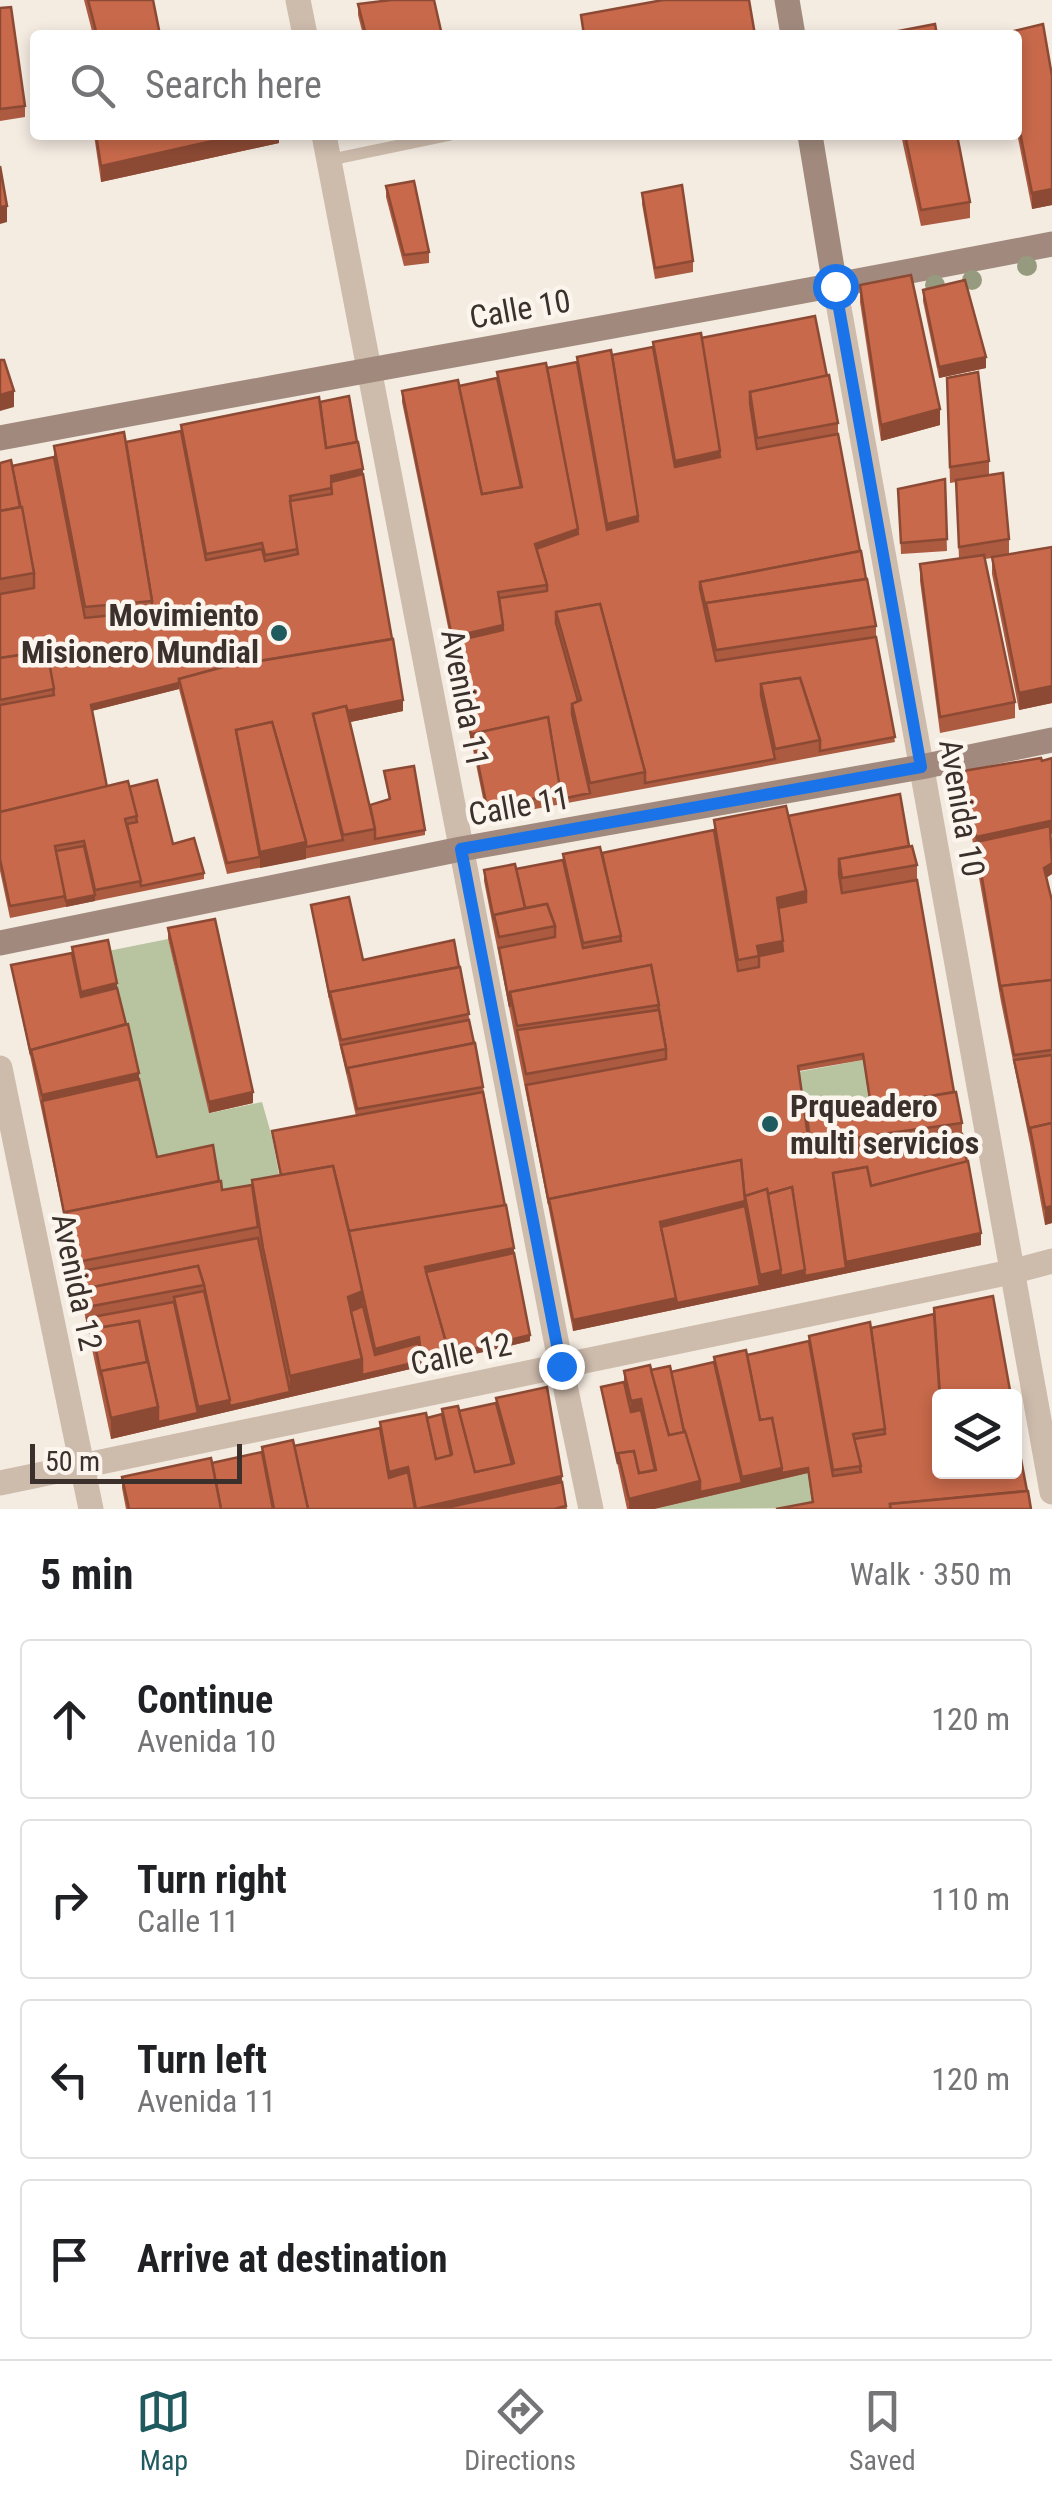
<!DOCTYPE html>
<html lang="en">
<head>
<meta charset="utf-8">
<style>
  :root { --surface:#fff; --page:#f2f2f2; --text:#202124; --muted:#757577; --line:#e0e0e0; --accent:#1f5a5e }
  body { margin:0; font-family:"Roboto Condensed",sans-serif; background:var(--page); color:var(--text) }
  .controls { position:absolute; right:30px; bottom:30px; display:grid; overflow:hidden; border-radius:10px; box-shadow:0 5px 15px #0003 }
  .controls button { width:90px; height:90px; display:grid; place-items:center; padding:0; border:0; border-bottom:2px solid var(--line); background:var(--surface); color:var(--text); font:50px sans-serif }
  .scale { position:absolute; left:30px; bottom:25px; width:212px; box-sizing:border-box; padding-left:10px; border:5px solid #3b302b; border-top:0; font-size:28px; line-height:35px; white-space:nowrap; color:#3b302b; -webkit-text-stroke:8px #fbf5ee; paint-order:stroke }
  .stop { position:absolute; width:30px; height:30px; margin:-22px; border:8px solid #1a73e8; border-radius:50%; background:#fff }
  .stop.end { background:#1a73e8; border-color:#fff; box-shadow:0 2px 10px #0008 }
  .list { margin:0; padding:0; list-style:none }
  h2 { display:flex; justify-content:space-between; align-items:center; height:130px; margin:0; padding:0 40px; font-size:42px }
  h2 small { font-size:32px; font-weight:400; color:var(--muted) }
  .list li { display:grid; grid-template-columns:65px 1fr auto; gap:30px; align-items:center; box-sizing:border-box; height:160px; margin:0 20px 20px; padding:0 20px; border:2px solid var(--line); border-radius:10px }
  .list b { display:block; font-size:38px; white-space:nowrap }
  .list p { margin:0; font-size:32px; white-space:nowrap; color:var(--muted) }
  .list em { font-size:32px; font-style:normal; color:var(--muted) }
  .icon { flex:none; width:55px; height:55px; fill:none; stroke:currentColor; stroke-width:2; stroke-linecap:round; stroke-linejoin:round }
  .map { position:relative; flex:none; width:1052px; height:1509px; overflow:hidden }
  .search { position:absolute; background:var(--surface); box-shadow:0 5px 15px #0003; left:30px; right:30px; top:30px; height:110px; display:flex; align-items:center; gap:25px; box-sizing:border-box; padding:0 35px; border-radius:10px; color:var(--muted); font-size:38px }
  .sheet { height:850px; background:var(--surface) }
  nav { display:flex; justify-content:space-around; align-items:center; box-sizing:border-box; height:140px; border-top:2px solid var(--line); background:var(--surface); font-size:28px; color:var(--muted) }
  nav a { display:grid; justify-items:center; gap:5px }
  nav .on { color:var(--accent) }
  .map>svg:first-child { display:block }
  .green { fill:#b8c4a0 }
  .lines { fill:none; stroke-linecap:round; stroke-linejoin:round }
  .lane { stroke:#cdbbac; stroke-width:12 }
  .street { stroke:#cdbbac; stroke-width:25 }
  .secondary { stroke:#a18a7d; stroke-width:25 }
  .tree { fill:#969b7f }
  .wall { fill:#ac5a40; fill-rule:evenodd }
  .shaded-wall { fill:#8c4a34 }
  .building { fill:#c8694b; stroke:#8c4a34; stroke-width:2.5 }
  .route { stroke:#1a73e8; stroke-width:12 }
  .poi-dot { fill:#1f5a5e; stroke:#fbf5ee; stroke-width:4 }
  .labels { text-anchor:middle; dominant-baseline:central; stroke-width:9; stroke-linejoin:round; paint-order:stroke }
  .street-label { font-size:32px; fill:#3b302b; stroke:#fbf5ee }
  .poi-label { font-size:32px; font-weight:bold; fill:#3b302b; stroke:#fbf5ee; text-anchor:end }
</style>
</head>
<body>
<div class="map">
<svg width="1052" height="1509" viewBox="0 0 1052 1509">
  <rect width="100%" height="100%" fill="#f4ebe1"/>
  <g class="green">
    <polygon points="168,939 210,1113 262,1102 272,1137 283,1195 222,1206 157,1162 108,951"/>
    <polygon points="863,1060 872,1121 807,1133 798,1072"/>
    <polygon points="808,1473 813,1508 654,1509"/>
  </g>
  <g class="lines">
    <polyline class="lane" points="329,160 449,135"/>
    <g class="street">
      <polyline points="298,0 305,35"/>
      <polyline points="324,135 561,1366 591,1509"/>
      <polyline points="835,286 1052,1492"/>
      <polyline points="0,1068 91,1509"/>
      <polyline points="0,1483 1011,1272 1052,1261"/>
    </g>
    <g class="secondary">
      <polyline points="787,0 793,35"/>
      <polyline points="810,135 835,286"/>
      <path d="M0,438c351,-66 702,-126 1052,-194"/>
      <polyline points="0,943 461,849 921,767 1052,740"/>
    </g>
  </g>
  <g class="tree">
    <circle cx="1027" cy="266" r="10"/>
    <circle cx="972" cy="280" r="10"/>
    <circle cx="935" cy="285" r="10"/>
  </g>
  <g class="wall">
    <polygon points="84,0 153,0 160,35 93,35"/>
    <polygon points="358,4 441,31 441,35 363,35 358,15"/>
    <polygon points="0,8 25,106 25,117 0,121"/>
    <polygon points="1017,35 1052,76 1052,205 1032,209 1017,133"/>
    <polygon points="94,135 279,135 279,143 101,182"/>
    <polygon points="901,135 957,135 970,202 970,218 921,226"/>
    <polygon points="386,186 429,252 429,263 404,266 386,197"/>
    <polygon points="642,193 693,261 693,272 655,279 642,204"/>
    <polygon points="860,285 940,425 881,441 860,302"/>
    <polygon points="923,290 986,368 939,378 923,301"/>
    <polygon points="701,338 827,376 838,423 838,434 860,551 876,626 876,637 895,742 487,818 402,402 402,391 459,386 497,378 497,372 547,368 577,362 577,357 612,355 653,347 653,342"/>
    <polygon points="947,378 989,461 989,476 1009,539 1009,554 1052,547 1052,703 1019,710 992,574 992,558 985,559 1015,702 1015,718 940,733 920,581 920,564 959,559 956,482 950,483"/>
    <polygon points="320,402 363,474 403,711 350,722 370,805 389,799 384,771 425,830 425,835 227,874 179,689 92,711 107,787 129,787 173,844 204,873 204,879 10,918 0,871 0,463 12,466 54,457 54,446 126,442 181,431 181,425"/>
    <polygon points="945,479 947,551 901,554 898,489"/>
    <polygon points="963,771 1052,874 1046,878 1052,901 1052,1223 1045,1225 1030,1144 1001,1002 963,787"/>
    <path d="M788,816l121,30 8,19v15l37,212 8,31v11l19,111 -408,86 -89,-450v-11l32,-1 47,-9v-6l39,-1 112,-23v-10zM863,1060l7,46 -63,22 -8,-57z"/>
    <polygon points="311,905 363,960 459,967 483,1087 530,1341 111,1439 11,965 72,953 72,947 117,988 157,1157 219,1181 222,1190 252,1185 280,1175 272,1131 356,1116 330,1004"/>
    <polygon points="168,928 253,1103 209,1113 168,939"/>
    <polygon points="871,1328 940,1396 940,1472 812,1503 808,1473 654,1509 627,1509 601,1387 624,1382 624,1371 671,1372 714,1362 714,1357 747,1355 809,1341 809,1336"/>
    <polygon points="496,1398 562,1482 567,1509 126,1509 122,1488 122,1477 212,1463 262,1452 262,1447 294,1446 380,1428 380,1422 427,1418 442,1415 442,1409 459,1411 496,1403"/>
  </g>
  <g class="shaded-wall">
    <polygon points="239,135 279,135 279,143 101,182 101,166"/>
    <polygon points="1052,189 1052,205 1032,209 1032,193"/>
    <polygon points="7,206 7,222 0,224 0,207"/>
    <polygon points="986,357 986,368 939,378 939,367"/>
    <polygon points="14,391 14,407 0,411 0,395"/>
    <polygon points="940,409 940,425 881,441 881,425"/>
    <polygon points="720,451 720,463 675,472 675,461"/>
    <polygon points="363,469 363,480 331,487 331,476"/>
    <polygon points="638,516 638,527 607,535 607,524"/>
    <polygon points="578,529 578,540 536,554 535,544"/>
    <polygon points="503,625 503,636 452,642 452,637"/>
    <polygon points="179,683 179,689 91,711 91,705"/>
    <polygon points="1052,686 1052,703 1019,710 1019,693"/>
    <polygon points="403,700 403,711 317,729 314,718"/>
    <polygon points="1050,821 1050,838 976,842 976,837"/>
    <polygon points="306,842 306,859 260,868 260,852"/>
    <polygon points="1052,863 1052,874 1044,879 1044,868"/>
    <polygon points="806,891 806,907 778,914 777,898"/>
    <polygon points="95,895 95,901 66,907 66,901"/>
    <polygon points="783,941 783,957 759,962 757,946"/>
    <polygon points="117,983 117,994 81,1003 81,992"/>
    <polygon points="139,1073 139,1085 42,1101 42,1107 42,1095"/>
    <polygon points="253,1092 253,1103 209,1113 209,1102"/>
    <polygon points="745,1201 745,1212 661,1233 660,1222"/>
    <polygon points="1052,1206 1052,1223 1045,1225 1045,1208"/>
    <polygon points="981,1233 981,1245 573,1331 573,1320 677,1298 760,1286 760,1275 781,1270 805,1270"/>
    <polygon points="514,1248 514,1259 426,1278 425,1267"/>
    <polygon points="363,1291 363,1312 349,1318 348,1297"/>
    <polygon points="530,1335 530,1341 111,1439 111,1418 158,1407 198,1413 198,1407 230,1400 290,1392 290,1376 362,1359 421,1355"/>
    <polygon points="419,1337 419,1349 375,1360 375,1349"/>
    <polygon points="641,1399 641,1415 631,1418 631,1401"/>
    <polygon points="408,1467 408,1478 389,1483 389,1472"/>
    <polygon points="782,1468 808,1468 808,1473 654,1509 629,1509 629,1499 700,1481 742,1483 742,1477"/>
    <polygon points="562,1476 562,1488 466,1509 417,1509"/>
  </g>
  <g class="building">
    <polygon points="88,0 153,0 160,35 97,35"/>
    <polygon points="391,0 434,0 441,31 411,35 366,35 358,4"/>
    <polygon points="663,0 749,0 755,35 584,35 581,15"/>
    <polygon points="11,7 25,106 0,109 0,8"/>
    <polygon points="935,24 937,35 883,34"/>
    <polygon points="1043,24 1052,76 1052,189 1032,193 1017,117 1017,35 1001,35 1001,34"/>
    <polygon points="96,135 239,135 101,166"/>
    <polygon points="905,135 957,135 970,202 921,210"/>
    <polygon points="0,166 7,206 0,207"/>
    <polygon points="414,181 429,252 404,255 386,186"/>
    <polygon points="682,185 693,261 655,268 642,193"/>
    <polygon points="911,275 940,409 881,425 860,285"/>
    <polygon points="965,280 986,357 939,367 923,290"/>
    <polygon points="815,316 827,376 750,392 750,403 757,449 838,434 860,551 700,582 700,588 716,661 876,637 895,737 820,751 820,740 800,678 761,684 761,695 775,759 645,783 645,772 600,604 556,612 556,623 578,701 572,704 572,714 590,793 561,799 548,717 472,734 472,740 452,642 503,630 499,598 547,591 547,585 536,549 578,534 547,368 577,362 607,530 638,521 612,355 653,347 675,467 720,457 701,338"/>
    <polygon points="701,333 720,451 675,461 653,342"/>
    <polygon points="611,350 638,516 607,524 577,357"/>
    <polygon points="0,360 4,360 14,391 0,395"/>
    <polygon points="546,363 578,529 535,544 547,585 498,592 503,625 452,637 402,391 458,380 482,494 522,487 497,372"/>
    <polygon points="978,372 989,461 950,467 947,378"/>
    <polygon points="829,375 838,423 757,438 750,392"/>
    <polygon points="497,378 521,487 482,494 459,386"/>
    <polygon points="349,396 357,442 326,448 320,402"/>
    <polygon points="319,397 326,448 358,442 363,469 331,476 332,488 290,496 298,549 265,555 262,543 206,554 181,425"/>
    <polygon points="181,431 206,560 262,549 265,561 298,554 290,501 332,494 331,482 363,474 392,639 223,667 179,679 179,683 91,705 107,787 0,812 0,705 54,695 47,651 0,658 0,594 34,588 34,573 12,466 54,457 85,618 152,611 152,601 126,442"/>
    <polygon points="124,432 152,601 85,607 54,446"/>
    <polygon points="11,460 20,507 0,511 0,463"/>
    <polygon points="1003,473 1009,539 959,547 956,480"/>
    <polygon points="945,479 947,539 901,543 898,489"/>
    <polygon points="22,507 34,573 0,579 0,511"/>
    <polygon points="1052,547 1052,686 1019,693 992,557"/>
    <polygon points="861,551 866,579 706,603 706,608 700,582"/>
    <polygon points="984,555 1015,702 940,717 920,564"/>
    <polygon points="867,579 876,626 716,650 706,603"/>
    <polygon points="600,604 645,772 590,783 572,704 581,700 556,612"/>
    <polygon points="393,639 403,700 348,711 346,706 313,714 343,840 306,847 306,842 272,722 236,730 260,857 227,863 179,679 223,667"/>
    <polygon points="47,651 54,689 0,700 0,658"/>
    <polygon points="800,678 820,740 775,749 761,684"/>
    <polygon points="346,706 375,829 343,835 313,714"/>
    <polygon points="548,717 561,794 487,807 472,734"/>
    <polygon points="272,722 306,842 260,852 236,730"/>
    <polygon points="1041,758 1042,761 1052,758 1052,834 1050,821 976,837 963,771"/>
    <polygon points="414,766 425,830 375,839 375,829 370,805 390,799 384,771"/>
    <polygon points="157,780 173,844 194,838 204,873 141,886 127,824 137,822 129,787"/>
    <polygon points="128,781 137,816 125,819 141,881 95,890 84,841 55,846 66,896 10,906 0,859 0,812"/>
    <polygon points="900,794 909,846 839,859 839,874 842,893 917,880 954,1092 871,1106 863,1054 798,1066 810,1151 839,1151 962,1134 967,1162 871,1186 867,1167 833,1173 846,1268 805,1276 792,1187 768,1194 767,1189 745,1196 745,1201 741,1160 549,1199 549,1204 526,1085 666,1059 666,1049 651,965 510,992 510,1007 499,948 555,937 555,926 547,904 525,908 516,869 563,860 583,948 621,941 602,853 714,830 738,971 759,967 759,956 783,951 778,908 806,902 806,891 788,816"/>
    <polygon points="786,806 806,891 777,898 783,941 757,946 759,956 738,960 714,820"/>
    <polygon points="1050,826 1052,863 1044,868 1052,901 1052,980 1001,986 1001,991 976,842"/>
    <polygon points="84,846 95,895 66,901 56,851"/>
    <polygon points="912,846 917,865 842,878 839,859"/>
    <polygon points="600,847 621,936 583,943 563,854"/>
    <polygon points="515,864 525,908 494,915 494,920 484,870"/>
    <polygon points="349,897 363,960 454,940 459,967 330,992 330,998 311,905"/>
    <polygon points="547,904 555,926 499,937 494,915"/>
    <polygon points="215,919 253,1092 209,1102 168,928"/>
    <polygon points="108,940 117,983 81,992 72,947"/>
    <polygon points="72,953 81,997 117,988 126,1024 31,1050 31,1055 11,965"/>
    <polygon points="651,965 659,1005 517,1026 510,992"/>
    <polygon points="460,967 469,1014 341,1040 330,992"/>
    <polygon points="1052,980 1052,1050 1014,1055 1001,986"/>
    <polygon points="659,1010 666,1049 526,1074 517,1030"/>
    <polygon points="469,1020 474,1043 348,1068 348,1074 341,1045"/>
    <polygon points="128,1024 139,1073 42,1095 31,1050"/>
    <polygon points="475,1043 483,1087 357,1109 348,1068"/>
    <polygon points="1052,1055 1052,1123 1030,1128 1030,1133 1014,1060"/>
    <polygon points="139,1079 157,1157 213,1145 219,1181 66,1212 66,1223 42,1101"/>
    <polygon points="483,1092 505,1206 349,1231 333,1166 281,1175 272,1131"/>
    <polygon points="956,1092 962,1123 839,1140 810,1141 807,1116"/>
    <polygon points="1052,1123 1052,1206 1045,1208 1030,1128"/>
    <polygon points="741,1160 745,1201 660,1222 677,1298 573,1320 549,1199"/>
    <polygon points="968,1161 981,1233 846,1262 833,1173 867,1167 871,1186"/>
    <polygon points="333,1166 363,1291 348,1297 362,1359 290,1376 263,1248 252,1180"/>
    <polygon points="221,1181 222,1190 252,1185 258,1227 77,1262 66,1212"/>
    <polygon points="792,1187 805,1270 781,1276 768,1194"/>
    <polygon points="767,1189 781,1270 760,1275 745,1196"/>
    <polygon points="506,1205 514,1248 425,1267 448,1349 421,1355 419,1337 375,1349 349,1231"/>
    <polygon points="745,1206 760,1286 677,1303 661,1227"/>
    <polygon points="258,1238 290,1392 230,1406 204,1285 198,1266 83,1289 83,1299 77,1272"/>
    <polygon points="514,1253 530,1335 448,1355 448,1349 426,1272"/>
    <polygon points="198,1266 204,1285 87,1307 83,1289"/>
    <polygon points="204,1291 230,1400 198,1407 174,1297"/>
    <polygon points="993,1296 1011,1396 940,1396 934,1308"/>
    <polygon points="174,1302 198,1413 158,1422 158,1407 139,1321 92,1329 92,1340 87,1318"/>
    <polygon points="363,1306 375,1355 419,1343 421,1361 362,1375 362,1359 351,1311"/>
    <polygon points="934,1314 940,1400 940,1472 1014,1472 1014,1423 1027,1491 890,1504 890,1509 776,1509 813,1502 808,1468 782,1473 772,1418 760,1420 747,1355 809,1341 833,1476 861,1472 854,1439 885,1434 871,1328"/>
    <polygon points="139,1321 147,1362 101,1371 101,1375 92,1329"/>
    <polygon points="870,1322 885,1429 853,1434 861,1466 833,1470 809,1336"/>
    <polygon points="746,1350 760,1420 772,1418 782,1468 742,1477 714,1357"/>
    <polygon points="148,1362 158,1407 111,1418 101,1371"/>
    <polygon points="714,1362 742,1483 700,1492 700,1481 684,1432 671,1372"/>
    <polygon points="650,1365 669,1435 685,1431 700,1481 629,1499 618,1453 634,1451 639,1473 656,1470 641,1399 631,1401 624,1371"/>
    <polygon points="670,1366 684,1432 669,1435 651,1370"/>
    <polygon points="624,1382 631,1412 641,1410 655,1470 639,1473 634,1451 618,1453 618,1464 601,1387"/>
    <polygon points="547,1387 562,1476 416,1509 408,1467 389,1472 380,1422 426,1413 436,1459 452,1454 442,1409 458,1406 475,1472 514,1463 496,1398"/>
    <polygon points="496,1403 512,1464 475,1472 459,1411"/>
    <polygon points="442,1414 451,1455 436,1459 427,1418"/>
    <polygon points="380,1428 389,1478 408,1472 415,1509 308,1509 294,1446"/>
    <polygon points="293,1440 308,1509 274,1509 262,1447"/>
    <polygon points="262,1452 273,1509 221,1509 212,1463"/>
    <polygon points="211,1458 221,1509 129,1509 122,1477"/>
    <polygon points="562,1482 566,1506 554,1509 441,1509"/>
    <polygon points="1028,1491 1031,1509 891,1509 890,1504"/>
  </g>
  <g class="lines">
    <polyline class="route" points="561,1366 461,849 921,767 835,286"/>
  </g>
  <g class="poi-dot">
    <circle cx="279" cy="633" r="10"/>
    <circle cx="770" cy="1124" r="10"/>
  </g>
  <g class="labels">
    <g class="street-label">
      <text transform="translate(520 309) rotate(-10)">Calle 10</text>
      <text transform="translate(465 698) rotate(79)">Avenida 11</text>
      <text transform="translate(519 806) rotate(-10)">Calle 11</text>
      <text transform="translate(962 808) rotate(80)">Avenida 10</text>
      <text transform="translate(77 1282) rotate(78)">Avenida 12</text>
      <text transform="translate(461 1354) rotate(-12)">Calle 12</text>
    </g>
    <g class="poi-label">
      <text x="259" y="615">Movimiento<tspan x="259" dy="37">Misionero Mundial</tspan></text>
      <text x="790" y="1106" text-anchor="start">Prqueadero<tspan x="790" dy="37">multi servicios</tspan></text>
    </g>
  </g>
</svg>
<div class="controls">
<button><svg class="icon" aria-label="layers" viewBox="0 0 24 24"><path d="M12 4l9 5-9 5-9-5zM3 14l9 5 9-5"/></svg></button>
</div>
<div class="scale">50 m</div>
<div class="stop" style="left:835px;top:286px"></div>
<div class="stop end" style="left:561px;top:1366px"></div>
<div class="search"><svg class="icon" aria-label="search" viewBox="0 0 24 24"><circle cx="10" cy="10" r="6"/><path d="M15 15l6 6"/></svg>Search here</div>
</div>
<section class="sheet">
<h2>5 min<small>Walk · 350 m</small></h2>
<ul class="list">
<li><svg class="icon" aria-label="ahead" viewBox="0 0 24 24"><path d="M12 20V5M6 11l6-6 6 6"/></svg><div><b>Continue</b><p>Avenida 10</p></div><em>120 m</em></li>
<li><svg class="icon" aria-label="right" viewBox="0 0 24 24"><path d="M7 20v-9h11M14 6l5 5-5 5"/></svg><div><b>Turn right</b><p>Calle 11</p></div><em>110 m</em></li>
<li><svg class="icon" aria-label="left" viewBox="0 0 24 24"><path d="M17 20v-9H6M10 6l-5 5 5 5"/></svg><div><b>Turn left</b><p>Avenida 11</p></div><em>120 m</em></li>
<li><svg class="icon" aria-label="arrive" viewBox="0 0 24 24"><path d="M6 21V4h12l-3 4 3 4H6"/></svg><div><b>Arrive at destination</b></div></li>
</ul>
</section>
<nav>
<a class="on"><svg class="icon" aria-label="map" viewBox="0 0 24 24"><path d="M3 6l6-2 6 2 6-2v14l-6 2-6-2-6 2zM9 4v14M15 6v14"/></svg>Map</a>
<a><svg class="icon" aria-label="directions" viewBox="0 0 24 24"><path d="M12 3l9 9-9 9-9-9zM9 14v-3h6M13 9l2 2-2 2"/></svg>Directions</a>
<a><svg class="icon" aria-label="saved" viewBox="0 0 24 24"><path d="M7 4h10v16l-5-4-5 4z"/></svg>Saved</a>
</nav>
</body>
</html>
